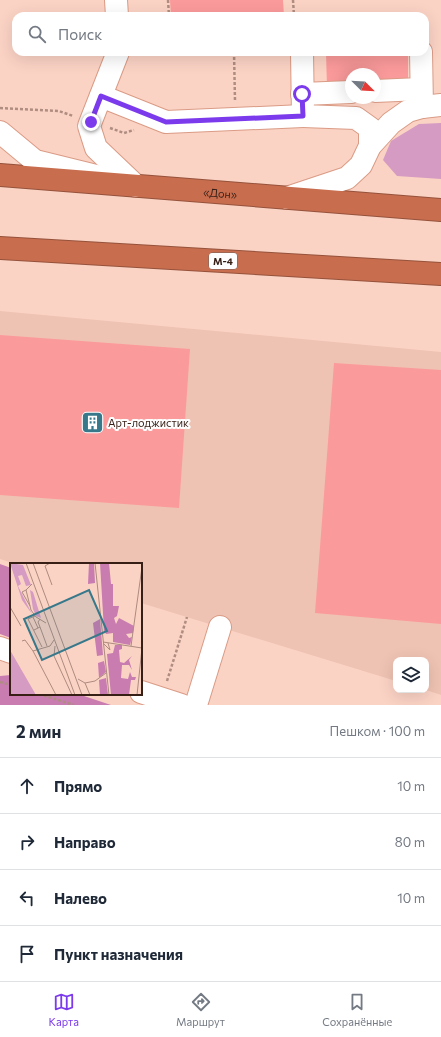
<!DOCTYPE html>
<html lang="ru">
<head>
<meta charset="utf-8">
<style>
  :root { --surface:#fff; --page:#f2f2f3; --text:#1f2937; --muted:#747a83; --line:#e0e1e3; --accent:#7c3aed }
  body { margin:0; font-family:Commissioner,sans-serif; background:var(--page); color:var(--text) }
  .controls { position:absolute; right:12px; bottom:12px; display:grid; overflow:hidden; border-radius:8px; box-shadow:0 4px 16px #0002 }
  .controls button { width:36px; height:36px; display:grid; place-items:center; padding:0; border:0; border-bottom:1px solid var(--line); background:var(--surface); color:var(--text); font:20px sans-serif }
  .compass { position:absolute; left:345px; top:68px; width:36px; height:36px; border-radius:50%; background:var(--surface); box-shadow:0 4px 16px #0002; rotate:114deg }
  .stop { position:absolute; width:12px; height:12px; margin:-9px; border:3px solid #7c3aed; border-radius:50%; background:#fff }
  .stop.end { background:#7c3aed; border-color:#fff; box-shadow:0 1px 4px #0008 }
  .list { margin:0; padding:0; list-style:none }
  h2 { display:flex; justify-content:space-between; align-items:center; height:52px; margin:0; padding:0 16px; font-size:17px }
  h2 small { font-size:13px; font-weight:400; color:var(--muted) }
  .list li { display:grid; grid-template-columns:26px 1fr auto; gap:12px; align-items:center; box-sizing:border-box; height:56px; padding:0 16px; border-top:1px solid var(--line) }
  .list b { display:block; font-size:15px; white-space:nowrap }
  .list em { font-size:13px; font-style:normal; color:var(--muted) }
  .icon { flex:none; width:22px; height:22px; fill:none; stroke:currentColor; stroke-width:2; stroke-linecap:round; stroke-linejoin:round }
  .map { position:relative; flex:none; width:441px; height:705px; overflow:hidden }
  .search { position:absolute; background:var(--surface); box-shadow:0 4px 16px #0002; left:12px; right:12px; top:12px; height:44px; display:flex; align-items:center; gap:10px; box-sizing:border-box; padding:0 14px; border-radius:12px; color:var(--muted); font-size:15px }
  .sheet { height:276px; background:var(--surface) }
  nav { display:flex; justify-content:space-around; align-items:center; box-sizing:border-box; height:56px; border-top:1px solid var(--line); background:var(--surface); font-size:11px; color:var(--muted) }
  nav a { display:grid; justify-items:center; gap:2px }
  nav .on { color:var(--accent) }
  .map>svg:first-child { display:block }
  .built { fill:#efc3b3 }
  .green { fill:#d59bc2 }
  .forest { fill:#c87cb0 }
  .building { fill:#fb9a9b }
  .lines { fill:none; stroke-linecap:round; stroke-linejoin:round }
  .minor-casing { stroke:#da9b85; stroke-width:24 }
  .highway-casing { stroke:#95523b; stroke-width:24 }
  .path { stroke:#af8d81; stroke-width:2.5; stroke-dasharray:3 2; stroke-linecap:butt }
  .minor { stroke:#fff; stroke-width:22 }
  .highway { stroke:#c86e4f; stroke-width:22 }
  .route { stroke:#7c3aed; stroke-width:5 }
  .labels { text-anchor:middle; dominant-baseline:central; stroke-width:4; stroke-linejoin:round; paint-order:stroke }
  .shield { fill:#fefefe; stroke:#73625c; stroke-width:1 }
  .shield-label { font-size:10px; font-weight:bold; fill:#371f16 }
  .street-label { font-size:11px; fill:#371f16; stroke:#fefefe }
  .poi-label { font-size:11px; fill:#371f16; stroke:#fefefe; text-anchor:start }
  .inset-road { fill:none; stroke:#ad8b7f; stroke-width:1 }
  .view { fill:#37788b; fill-opacity:0.15; stroke:#37788b; stroke-width:2 }
  .inset-edge { fill:none; stroke:#371f16; stroke-width:2 }
</style>
</head>
<body>
<div class="map">
<svg width="441" height="705" viewBox="0 0 441 705">
  <rect width="100%" height="100%" fill="#fbd3c5"/>
  <polygon class="built" points="0,311 441,352 441,695 426,690 426,660 396,660 396,681 141,603 141,564 15,564 0,559"/>
  <polygon class="green" points="441,123 441,179 397,176 383,160 391,141 419,124"/>
  <g class="forest">
    <polygon points="0,564 11,568 11,638 0,634"/>
    <polygon points="11,675 11,694 78,694 111,705 0,705 0,676"/>
  </g>
  <g class="building">
    <polygon points="170,0 283,0 284,16 171,16"/>
    <polygon points="326,52 408,52 408,85 375,86 375,74 351,74 351,87 327,88"/>
    <polygon points="0,335 190,349 179,508 0,495"/>
    <polygon points="334,363 441,370 441,624 315,613"/>
  </g>
  <g class="lines">
    <defs>
      <g id="minor">
        <polyline points="116,0 117,16"/>
        <polyline points="118,52 89,126 96,148 136,186"/>
        <polyline points="302,52 303,116 356,118 370,128 370,146"/>
        <polyline points="421,52 422,107"/>
        <polyline points="375,91 421,89"/>
        <polyline points="302,94 351,92"/>
        <polyline points="101,96 166,122 303,116"/>
        <polyline points="0,132 35,161 100,177"/>
        <polyline points="287,198 347,178 361,165 370,146 391,123 408,111 422,107 441,105"/>
        <polyline points="0,648 11,652"/>
        <polyline points="141,692 181,705"/>
        <polyline points="196,705 220,627"/>
      </g>
      <g id="highway">
        <path id="s1" d="M0,175l441,35"/>
        <polyline points="0,248 441,274"/>
      </g>
    </defs>
    <use href="#minor" class="minor-casing"/>
    <use href="#highway" class="highway-casing"/>
    <g class="path">
      <polyline points="168,0 169,16"/>
      <polyline points="293,0 294,16"/>
      <polyline points="234,52 235,101"/>
      <polyline points="0,108 59,111 73,116"/>
      <polyline points="110,128 124,133 134,130"/>
      <polyline points="167,681 187,617"/>
      <polyline points="0,682 11,685"/>
      <polyline points="39,694 74,705"/>
    </g>
    <use href="#minor" class="minor"/>
    <use href="#highway" class="highway"/>
  </g>
  <g class="lines">
    <polyline class="route" points="91,122 101,96 166,122 303,116 302,94"/>
  </g>
  <defs>
    <symbol id="building-square" viewBox="-11 -11 22 22"><rect x="-9" y="-9" width="18" height="18" rx="4" fill="#37788b" stroke="#fefefe"/><path d="M-4-6H4V6H1V3H-1V6H-4ZM-2.5-4.3h1.7v1.8h-1.7ZM.8-4.3h1.7v1.8H.8ZM-2.5-1h1.7V.8h-1.7ZM.8-1h1.7V.8H.8Z" fill="#fff"/></symbol>
  </defs>
  <g fill-rule="evenodd">
    <use href="#building-square" x="80" y="410" width="25" height="25"/>
  </g>
  <g class="labels">
    <rect class="shield" x="209" y="253" width="28" height="16" rx="3"/>
    <g class="shield-label">
      <text x="223" y="261">М-4</text>
    </g>
    <g class="street-label">
      <text stroke="none"><textPath href="#s1" startOffset="221">«Дон»</textPath></text>
    </g>
    <g class="poi-label">
      <text x="108" y="422">Арт-лоджистик</text>
    </g>
  </g>
  <g transform="translate(10 563)">
    <rect width="132" height="132" fill="#fbd3c5"/>
    <path d="M0,0l13,2 8,20 -5,1 -4,-11 -4,1 3,8 -3,2 14,28 -10,-14zM20,27l3,2 8,26 -5,-2 -3,-7zM0,87l26,45h-26z" fill="#d59bc2"/>
    <path d="M79,0h5l1,20 -7,1zM90,0h9l2,21h2v22h6l-2,10 -3,2 2,6 3,-6 15,8 -1,7 -7,1 3,4 3,-1 -2,8 -17,-3v-9l-7,1 -2,-4zM90,56l3,36 -6,1 -4,-33zM105,82h7v4l-3,1 1,12 4,1 8,-7 -3,4 3,10 -3,-5h-7l-1,13 7,1 2,-7 2,5h4l-1,3h-4l-2,15h-18l-4,-41 6,-1zM94,98l2,11 -7,6 -1,-15zM96,115l2,17h-8l-1,-15z" fill="#c87cb0"/>
    <path class="inset-road" d="M16,0l49,132M23,0l49,132M40,0l-5,3 7,19M85,0l14,132M22,21l-6,6 5,20 5,7 10,6M16,27l-4,2 8,14M0,44l11,19M25,53l-7,3 14,28M23,54l5,11M30,64l7,19M24,67l6,-3 -2,-5 2,-3M44,77l-4,6 -17,5 23,44M12,78l3,-1 8,11M93,79l39,6M94,81l6,6 -2,-7M45,83l-1,10 18,39M121,83l11,-79M68,116l7,4 5,12M75,120l10,-2 11,-8M46,132h15M127,132l5,-47"/>
    <path class="view" d="M79,27l18,41 -65,29 -18,-41z"/>
    <rect width="132" height="132" class="inset-edge"/>
  </g>
</svg>
<div class="controls">
<button><svg class="icon" aria-label="layers" viewBox="0 0 24 24"><path d="M12 4l9 5-9 5-9-5zM3 14l9 5 9-5"/></svg></button>
</div>
<svg class="compass" viewBox="-18 -18 36 36"><path d="M0-13l5 13h-10z" fill="#e53935"/><path d="M0 13l5-13h-10z" fill="#747a83"/></svg>
<div class="stop" style="left:302px;top:94px"></div>
<div class="stop end" style="left:91px;top:122px"></div>
<div class="search"><svg class="icon" aria-label="search" viewBox="0 0 24 24"><circle cx="10" cy="10" r="6"/><path d="M15 15l6 6"/></svg>Поиск</div>
</div>
<section class="sheet">
<h2>2 мин<small>Пешком · 100 m</small></h2>
<ul class="list">
<li><svg class="icon" aria-label="ahead" viewBox="0 0 24 24"><path d="M12 20V5M6 11l6-6 6 6"/></svg><div><b>Прямо</b></div><em>10 m</em></li>
<li><svg class="icon" aria-label="right" viewBox="0 0 24 24"><path d="M7 20v-9h11M14 6l5 5-5 5"/></svg><div><b>Направо</b></div><em>80 m</em></li>
<li><svg class="icon" aria-label="left" viewBox="0 0 24 24"><path d="M17 20v-9H6M10 6l-5 5 5 5"/></svg><div><b>Налево</b></div><em>10 m</em></li>
<li><svg class="icon" aria-label="arrive" viewBox="0 0 24 24"><path d="M6 21V4h12l-3 4 3 4H6"/></svg><div><b>Пункт назначения</b></div></li>
</ul>
</section>
<nav>
<a class="on"><svg class="icon" aria-label="map" viewBox="0 0 24 24"><path d="M3 6l6-2 6 2 6-2v14l-6 2-6-2-6 2zM9 4v14M15 6v14"/></svg>Карта</a>
<a><svg class="icon" aria-label="directions" viewBox="0 0 24 24"><path d="M12 3l9 9-9 9-9-9zM9 14v-3h6M13 9l2 2-2 2"/></svg>Маршрут</a>
<a><svg class="icon" aria-label="saved" viewBox="0 0 24 24"><path d="M7 4h10v16l-5-4-5 4z"/></svg>Сохранённые</a>
</nav>
</body>
</html>
